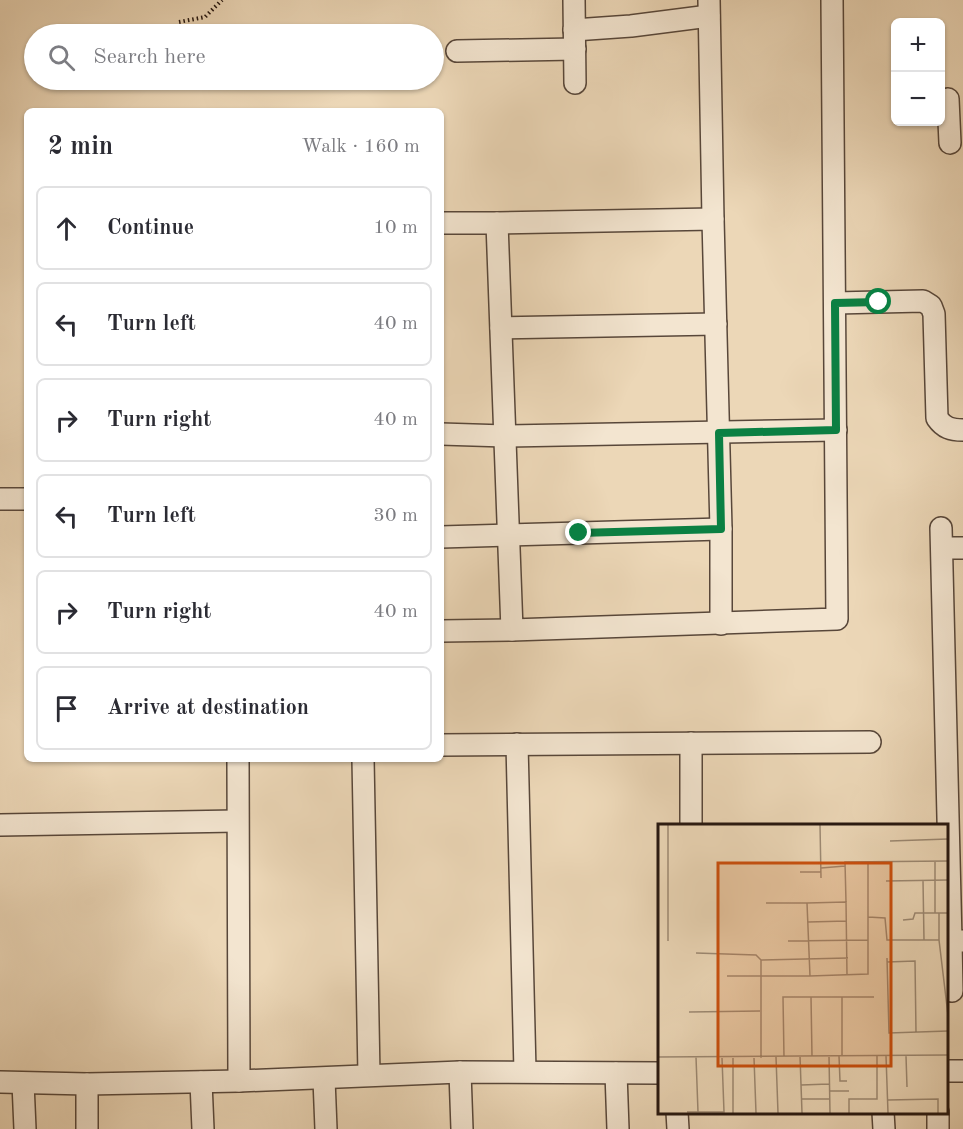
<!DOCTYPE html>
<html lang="en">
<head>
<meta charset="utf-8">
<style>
  :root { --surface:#fff; --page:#f7f7f7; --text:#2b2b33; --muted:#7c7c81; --line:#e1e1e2 }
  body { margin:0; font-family:"Old Standard TT",serif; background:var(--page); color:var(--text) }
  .controls { position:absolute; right:18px; top:18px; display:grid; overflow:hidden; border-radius:9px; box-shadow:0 2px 4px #0004 }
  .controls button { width:54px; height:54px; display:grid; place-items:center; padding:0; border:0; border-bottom:2px solid var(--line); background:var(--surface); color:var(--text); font:30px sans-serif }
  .stop { position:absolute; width:18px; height:18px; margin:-14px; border:4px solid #0b8043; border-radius:50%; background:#fff }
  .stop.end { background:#0b8043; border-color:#fff; box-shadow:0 2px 6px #0008 }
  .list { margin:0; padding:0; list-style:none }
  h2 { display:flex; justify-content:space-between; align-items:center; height:78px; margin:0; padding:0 24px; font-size:26px }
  h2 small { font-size:20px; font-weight:400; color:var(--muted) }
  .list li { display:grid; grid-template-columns:39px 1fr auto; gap:18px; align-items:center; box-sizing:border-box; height:84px; margin:0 12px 12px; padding:0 12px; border:2px solid var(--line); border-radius:9px }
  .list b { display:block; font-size:22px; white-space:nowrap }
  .list em { font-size:20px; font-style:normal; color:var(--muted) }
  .icon { flex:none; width:33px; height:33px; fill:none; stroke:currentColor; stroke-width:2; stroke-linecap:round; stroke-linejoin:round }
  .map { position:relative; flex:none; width:963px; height:1129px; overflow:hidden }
  .search { position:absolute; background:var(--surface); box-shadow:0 2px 4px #0004; left:24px; top:24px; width:420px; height:66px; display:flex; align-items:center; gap:15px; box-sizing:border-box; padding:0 21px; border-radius:33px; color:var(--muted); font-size:22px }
  .panel { position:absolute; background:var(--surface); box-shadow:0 2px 4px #0004; left:24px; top:108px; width:420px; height:654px; border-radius:9px }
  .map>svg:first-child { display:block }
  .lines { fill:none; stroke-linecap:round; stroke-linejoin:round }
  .street-casing { stroke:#58473a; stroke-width:24 }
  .path { stroke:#261710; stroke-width:4; stroke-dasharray:1.5 3; stroke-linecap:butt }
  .street { stroke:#f3e5d0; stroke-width:21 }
  .route { stroke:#0b8043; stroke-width:8 }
  .inset-road { fill:none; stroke:#9d8a74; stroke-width:1.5 }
  .view { fill:#cb4f0d; fill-opacity:0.15; stroke:#cb4f0d; stroke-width:3 }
  .inset-edge { fill:none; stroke:#261710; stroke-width:3 }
</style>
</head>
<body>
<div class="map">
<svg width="963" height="1129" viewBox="0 0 963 1129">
  <rect width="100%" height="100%" fill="#ecd7b7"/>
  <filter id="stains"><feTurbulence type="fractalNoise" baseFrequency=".00333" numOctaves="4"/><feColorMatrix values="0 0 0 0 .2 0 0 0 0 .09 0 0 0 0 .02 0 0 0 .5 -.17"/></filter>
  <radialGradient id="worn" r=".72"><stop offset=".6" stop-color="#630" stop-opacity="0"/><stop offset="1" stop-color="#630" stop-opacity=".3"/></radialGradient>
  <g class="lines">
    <defs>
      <g id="street">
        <polyline points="574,0 575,83"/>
        <polyline points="709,0 713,219"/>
        <polyline points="574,30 631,26 709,16"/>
        <polyline points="457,51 575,49"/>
        <polyline points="948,99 950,143"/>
        <polyline points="441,223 497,223 512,630 837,619 832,0"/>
        <polyline points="497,223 713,219 721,529 721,624"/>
        <path d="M835,303l88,-2 8,5 3,8 3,104c7,10 14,12 26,12"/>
        <polyline points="501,328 716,324"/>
        <polyline points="441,434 505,436 836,430"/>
        <polyline points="0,499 27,499"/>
        <polyline points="941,528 951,941 963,941"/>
        <polyline points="441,537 721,529"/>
        <polyline points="942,548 963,548"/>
        <polyline points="441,631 512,630"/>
        <polyline points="691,743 691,826"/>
        <polyline points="517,744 525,1071"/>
        <polyline points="441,745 870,742"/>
        <polyline points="238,759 239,1081"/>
        <polyline points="363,759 369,1075"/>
        <polyline points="0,825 237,821"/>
        <polyline points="951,941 952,991"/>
        <polyline points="946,1071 963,1071"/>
        <polyline points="460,1072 462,1129"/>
        <polyline points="616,1073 618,1129"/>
        <polyline points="324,1079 326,1129"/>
        <polyline points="0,1082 87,1084 239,1081 460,1072 660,1073"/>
        <polyline points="201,1082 203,1129"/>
        <polyline points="23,1083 25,1129"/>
        <polyline points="87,1084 87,1129"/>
        <polyline points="677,1112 678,1129"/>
        <polyline points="883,1112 884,1129"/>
        <polyline points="938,1112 938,1129"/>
      </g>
    </defs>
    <use href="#street" class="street-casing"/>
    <polyline class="path" points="179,22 205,17 222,0"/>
    <use href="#street" class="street"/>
  </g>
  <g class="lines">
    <polyline class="route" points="579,533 721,529 719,433 836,430 835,303 879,302"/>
  </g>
  <g transform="translate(658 824)">
    <rect width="290" height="290" fill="#ecd7b7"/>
    <path class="inset-road" d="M10,1v116M162,1l1,53M232,17l58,-2M277,38v51M163,44l24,-2M142,48h21M265,56l1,60h15l9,75M228,57l62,-1M188,78l-1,-40 103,-1M108,79h41l3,73 58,-2v-112M149,79l39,-1 1,73M281,89v27M210,93l17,1 2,22h37M245,96l10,-1 2,-6h33M150,98l39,-1M130,117l80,-1M38,129l60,2 5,5 87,-2M229,134l2,75 59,-2M229,138l28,-1 1,71M69,152h83M153,173l1,59M184,173v59M31,188l71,-1M142,232l2,57M171,232l1,57M181,232l1,25h7M228,232l2,57M248,232l1,31M0,233l290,-2M38,233l2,55M118,233l2,56M126,233l-1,-60h91M75,234v55M96,234l2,55M103,234v-98M143,261l28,-1M172,267h19M144,275h28M230,276l50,-1v14M29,288h37l-2,-54M191,289v-14h28v-43"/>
    <path class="view" d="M60,39h173v203h-173z"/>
    <rect width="290" height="290" class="inset-edge"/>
  </g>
  <rect width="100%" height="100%" filter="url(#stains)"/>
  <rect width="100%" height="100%" fill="url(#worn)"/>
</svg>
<div class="controls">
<button>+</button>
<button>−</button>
</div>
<div class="stop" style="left:879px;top:302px"></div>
<div class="stop end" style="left:579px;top:533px"></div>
<div class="search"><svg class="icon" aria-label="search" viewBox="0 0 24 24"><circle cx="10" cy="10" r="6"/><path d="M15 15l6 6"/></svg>Search here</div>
<section class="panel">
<h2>2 min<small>Walk · 160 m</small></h2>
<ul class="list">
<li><svg class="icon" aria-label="ahead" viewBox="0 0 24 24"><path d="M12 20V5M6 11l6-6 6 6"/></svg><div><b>Continue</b></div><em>10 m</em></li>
<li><svg class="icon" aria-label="left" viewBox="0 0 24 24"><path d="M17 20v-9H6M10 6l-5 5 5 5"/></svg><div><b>Turn left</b></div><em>40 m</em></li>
<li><svg class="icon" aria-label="right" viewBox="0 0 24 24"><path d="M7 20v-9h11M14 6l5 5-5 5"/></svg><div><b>Turn right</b></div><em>40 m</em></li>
<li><svg class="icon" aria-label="left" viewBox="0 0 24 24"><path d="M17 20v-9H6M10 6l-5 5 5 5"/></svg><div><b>Turn left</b></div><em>30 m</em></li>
<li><svg class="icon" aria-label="right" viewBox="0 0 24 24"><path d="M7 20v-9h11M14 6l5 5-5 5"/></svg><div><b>Turn right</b></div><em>40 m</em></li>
<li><svg class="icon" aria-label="arrive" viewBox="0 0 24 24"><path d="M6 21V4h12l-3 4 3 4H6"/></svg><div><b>Arrive at destination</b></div></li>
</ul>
</section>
</div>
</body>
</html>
